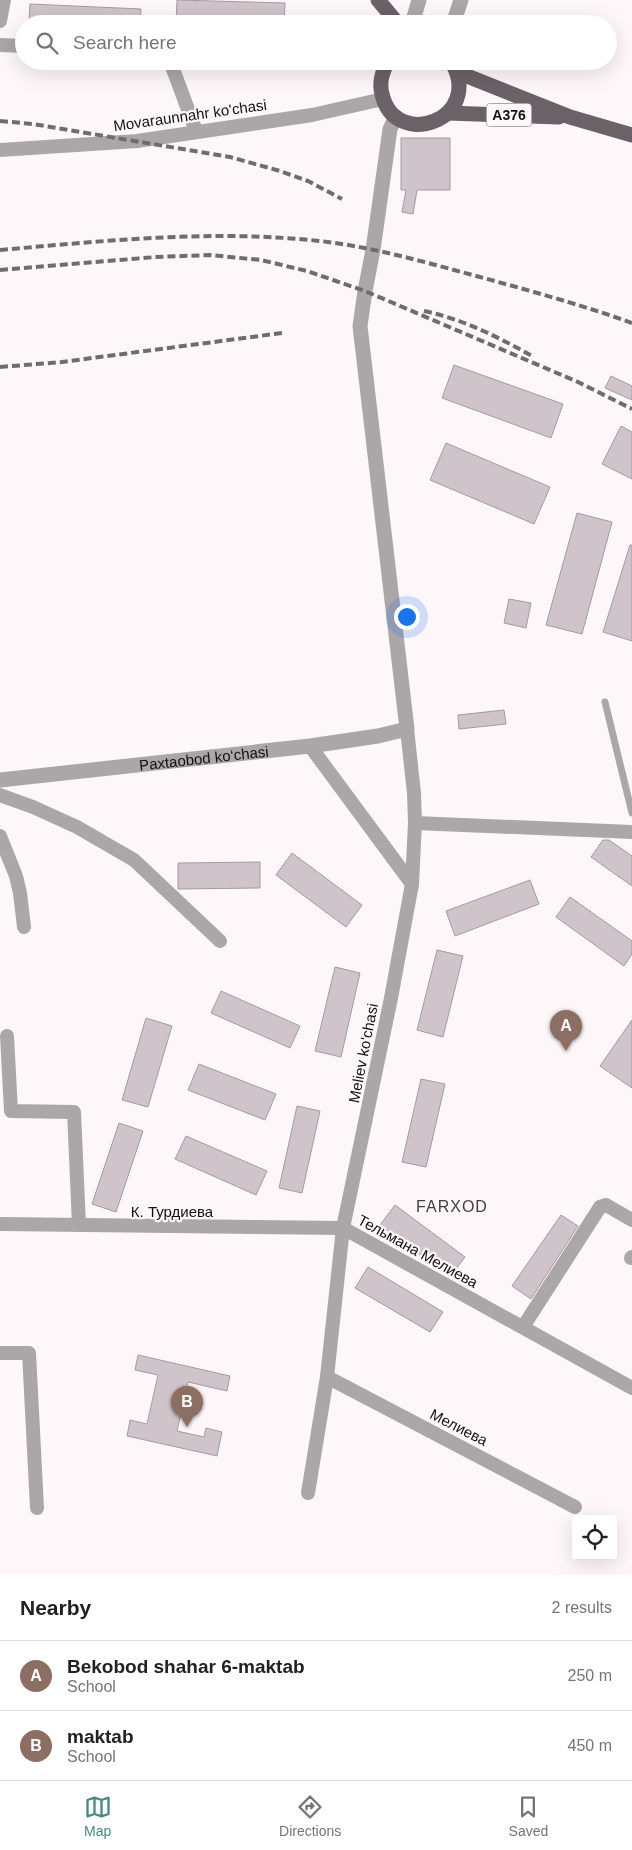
<!DOCTYPE html>
<html lang="en">
<head>
<meta charset="utf-8">
<style>
  :root { --surface:#fff; --page:#f6f6f6; --text:#202124; --muted:#757577; --line:#e0e0e0; --accent:#458b83 }
  body { margin:0; font-family:Helvetica,sans-serif; background:var(--page); color:var(--text) }
  .controls { position:absolute; right:15px; bottom:15px; display:grid; overflow:hidden; border-radius:5px; box-shadow:0 5px 20px #0002 }
  .controls button { width:45px; height:45px; display:grid; place-items:center; padding:0; border:0; border-bottom:1px solid var(--line); background:var(--surface); color:var(--text); font:25px sans-serif }
  .you { position:absolute; left:406px; top:616px; width:18px; height:18px; margin:-12px; border:4px solid #fff; border-radius:50%; background:#1a73e8; box-shadow:0 0 0 8px #1a73e833 }
  .badge { display:grid; place-items:center; width:32px; height:32px; border-radius:50%; background:var(--accent); color:#fff; font-size:16px; font-weight:700 }
  .pin { position:absolute; translate:-50% -41px; filter:drop-shadow(0 1px 2px #0008) }
  .pin::after { content:''; position:absolute; top:26px; width:18px; height:15px; background:inherit; clip-path:polygon(0 0,100% 0,50% 100%) }
  .list { margin:0; padding:0; list-style:none }
  h2 { display:flex; justify-content:space-between; align-items:center; height:65px; margin:0; padding:0 20px; font-size:21px }
  h2 small { font-size:16px; font-weight:400; color:var(--muted) }
  .list li { display:grid; grid-template-columns:32px 1fr auto; gap:15px; align-items:center; box-sizing:border-box; height:70px; padding:0 20px; border-top:1px solid var(--line) }
  .list b { display:block; font-size:19px; white-space:nowrap }
  .list p { margin:0; font-size:16px; white-space:nowrap; color:var(--muted) }
  .list em { font-size:16px; font-style:normal; color:var(--muted) }
  .icon { flex:none; width:28px; height:28px; fill:none; stroke:currentColor; stroke-width:2; stroke-linecap:round; stroke-linejoin:round }
  .map { position:relative; flex:none; width:632px; height:1575px; overflow:hidden }
  .search { position:absolute; background:var(--surface); box-shadow:0 5px 20px #0002; left:15px; right:15px; top:15px; height:55px; display:flex; align-items:center; gap:12px; box-sizing:border-box; padding:0 18px; border-radius:28px; color:var(--muted); font-size:19px }
  .sheet { height:205px; background:var(--surface) }
  nav { display:flex; justify-content:space-around; align-items:center; box-sizing:border-box; height:70px; border-top:1px solid var(--line); background:var(--surface); font-size:14px; color:var(--muted) }
  nav a { display:grid; justify-items:center; gap:2px }
  nav .on { color:var(--accent) }
  .map>svg:first-child { display:block }
  .building { fill:#cfc4c9; stroke:#a59a9f }
  .lines { fill:none; stroke-linecap:round; stroke-linejoin:round }
  .service { stroke:#aba6a8; stroke-width:7 }
  .minor { stroke:#aba6a8; stroke-width:14 }
  .tertiary { stroke:#aba6a8; stroke-width:15 }
  .primary { stroke:#6a6266; stroke-width:15 }
  .rail { stroke:#706b6d; stroke-width:4; stroke-dasharray:8 4; stroke-linecap:butt }
  .labels { text-anchor:middle; dominant-baseline:central; stroke-width:4.5; stroke-linejoin:round; paint-order:stroke }
  .shield { fill:#fef7fa; stroke:#5a5558; stroke-width:1 }
  .shield-label { font-size:14px; font-weight:bold; fill:#141012 }
  .street-label { font-size:15px; fill:#141012; stroke:#fef7fa }
  .neighbourhood-label { font-size:16px; letter-spacing:1px; fill:#453c40; stroke:#fef7fa }
</style>
</head>
<body>
<div class="map">
<svg width="632" height="1575" viewBox="0 0 632 1575">
  <rect width="100%" height="100%" fill="#fef7fa"/>
  <g class="building">
    <polygon points="177,0 285,3 284,24 176,24"/>
    <polygon points="30,4 141,9 140,24 29,24"/>
    <polygon points="401,138 450,138 450,190 417,190 413,214 402,212 406,190 401,190"/>
    <polygon points="454,365 563,404 551,438 442,398"/>
    <polygon points="611,376 632,386 632,400 605,388"/>
    <polygon points="621,426 632,432 632,479 602,464"/>
    <polygon points="446,443 550,487 534,524 430,480"/>
    <polygon points="577,513 612,522 582,634 546,625"/>
    <polygon points="630,545 632,545 632,641 603,632"/>
    <polygon points="509,599 531,603 526,628 504,623"/>
    <polygon points="504,710 506,724 459,729 458,715"/>
    <polygon points="603,840 609,840 632,856 632,886 591,857"/>
    <polygon points="292,853 362,905 346,927 276,875"/>
    <polygon points="260,862 260,888 178,889 178,863"/>
    <polygon points="530,880 539,904 455,936 446,911"/>
    <polygon points="570,897 632,941 632,954 624,966 556,917"/>
    <polygon points="437,950 463,956 443,1037 417,1030"/>
    <polygon points="335,967 360,973 341,1057 315,1051"/>
    <polygon points="221,991 300,1026 290,1048 211,1013"/>
    <polygon points="146,1018 172,1026 148,1107 122,1100"/>
    <polygon points="632,1020 632,1088 600,1066"/>
    <polygon points="199,1064 276,1094 265,1120 188,1090"/>
    <polygon points="421,1079 445,1084 426,1167 402,1162"/>
    <polygon points="297,1106 320,1111 302,1193 279,1188"/>
    <polygon points="119,1123 143,1131 116,1212 92,1204"/>
    <polygon points="186,1136 267,1171 256,1195 175,1159"/>
    <polygon points="395,1205 465,1257 450,1277 380,1225"/>
    <polygon points="561,1215 578,1226 531,1299 512,1286"/>
    <polygon points="368,1267 443,1312 430,1332 355,1288"/>
    <polygon points="138,1355 230,1376 227,1391 188,1382 177,1431 204,1437 206,1428 222,1432 217,1456 127,1436 130,1420 147,1424 158,1375 135,1370"/>
  </g>
  <g class="lines">
    <polyline class="service" points="605,702 632,813"/>
    <g class="minor">
      <polyline points="0,21 4,0"/>
      <polyline points="0,45 24,46"/>
      <polyline points="170,61 196,131"/>
      <polyline points="0,150 137,141 312,115 383,99"/>
      <polyline points="407,729 414,793 415,823 412,884"/>
      <polyline points="0,795 33,807 77,827 134,860 220,941"/>
      <polyline points="415,823 632,832"/>
      <polyline points="0,836 16,876 20,893 24,927"/>
      <polyline points="7,1036 11,1111 74,1112 79,1225"/>
      <polyline points="0,1224 343,1228 632,1388"/>
      <polyline points="631,1258 632,1257"/>
      <polyline points="523,1327 600,1207 606,1205 632,1220"/>
      <polyline points="0,1353 29,1353 37,1508"/>
      <polyline points="327,1377 575,1507"/>
      <polyline points="308,1493 327,1377 343,1228 391,998 412,884 310,746"/>
    </g>
    <g class="tertiary">
      <polyline points="412,24 419,0"/>
      <polyline points="453,24 461,0"/>
      <path id="s1" d="M0,780l310,-34 68,-10 29,-7 -47,-403 5,-35 8,-41 17,-121 6,-12"/>
    </g>
    <g class="primary">
      <polyline points="378,0 394,19 395,24"/>
      <path d="M389,61c-7,9 -10,22 -7,33 13,58 104,25 69,-33"/>
      <polyline points="457,72 570,117 632,135"/>
      <polyline points="448,113 559,117"/>
    </g>
    <g class="rail">
      <polyline points="0,121 33,124 230,157 280,171 308,181 342,199"/>
      <path d="M0,250c102,-9 207,-20 310,-10 57,5 114,22 170,37 51,14 102,28 152,46"/>
      <polyline points="0,270 156,257 210,255 261,260 307,271 365,291 578,382 632,409"/>
      <path d="M424,311c39,8 76,27 110,46"/>
      <polyline points="0,367 62,362 282,333"/>
    </g>
  </g>
  <g class="labels">
    <rect class="shield" x="486.5" y="103.5" width="45" height="23" rx="4"/>
    <g class="shield-label">
      <text x="509" y="115">A376</text>
    </g>
    <g class="street-label">
      <text transform="translate(190 115) rotate(-8)">Movaraunnahr ko'chasi</text>
      <text stroke="none"><textPath href="#s1" startOffset="205">Paxtaobod ko‘chasi</textPath></text>
      <text transform="translate(363 1053) rotate(-79)">Meliev ko'chasi</text>
      <text x="172" y="1211">К. Турдиева</text>
      <text transform="translate(418 1251) rotate(29)">Тельмана Мелиева</text>
      <text transform="translate(459 1427) rotate(27)">Мелиева</text>
    </g>
    <g class="neighbourhood-label">
      <text x="452" y="1206">FARXOD</text>
    </g>
  </g>
</svg>
<div class="controls">
<button><svg class="icon" aria-label="locate" viewBox="0 0 24 24"><circle cx="12" cy="12" r="6"/><path d="M12 2v4M12 18v4M2 12h4M18 12h4"/></svg></button>
</div>
<div class="you"></div>
<div class="pin badge" style="left:566px;top:1051px;background:#8d6e63">A</div>
<div class="pin badge" style="left:187px;top:1427px;background:#8d6e63">B</div>
<div class="search"><svg class="icon" aria-label="search" viewBox="0 0 24 24"><circle cx="10" cy="10" r="6"/><path d="M15 15l6 6"/></svg>Search here</div>
</div>
<section class="sheet">
<h2>Nearby<small>2 results</small></h2>
<ul class="list">
<li><span class="badge" style="background:#8d6e63">A</span><div><b>Bekobod shahar 6-maktab</b><p>School</p></div><em>250 m</em></li>
<li><span class="badge" style="background:#8d6e63">B</span><div><b>maktab</b><p>School</p></div><em>450 m</em></li>
</ul>
</section>
<nav>
<a class="on"><svg class="icon" aria-label="map" viewBox="0 0 24 24"><path d="M3 6l6-2 6 2 6-2v14l-6 2-6-2-6 2zM9 4v14M15 6v14"/></svg>Map</a>
<a><svg class="icon" aria-label="directions" viewBox="0 0 24 24"><path d="M12 3l9 9-9 9-9-9zM9 14v-3h6M13 9l2 2-2 2"/></svg>Directions</a>
<a><svg class="icon" aria-label="saved" viewBox="0 0 24 24"><path d="M7 4h10v16l-5-4-5 4z"/></svg>Saved</a>
</nav>
</body>
</html>
